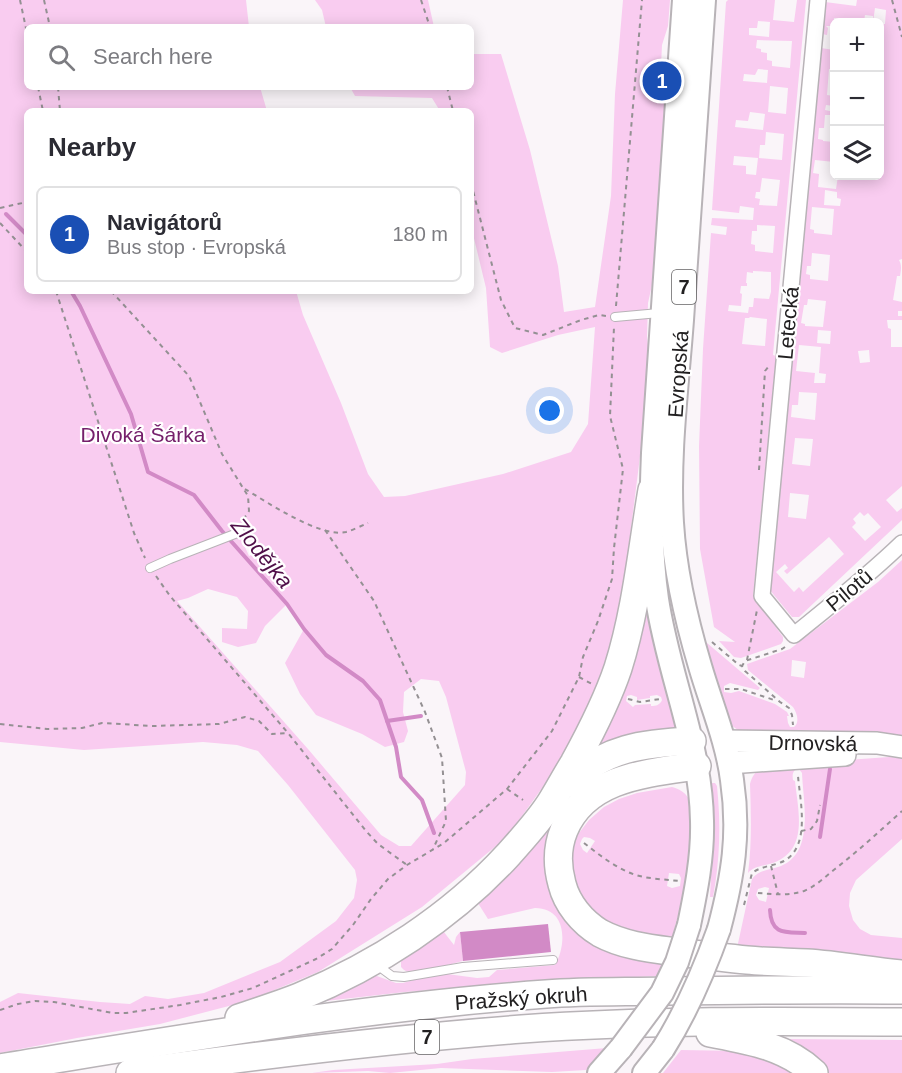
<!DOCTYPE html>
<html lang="en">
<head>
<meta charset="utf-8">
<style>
  :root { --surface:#fff; --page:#f2f2f3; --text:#2b2b33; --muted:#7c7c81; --line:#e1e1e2; --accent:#0b8043 }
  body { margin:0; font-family:Arial,sans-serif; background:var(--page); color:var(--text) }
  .controls { position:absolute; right:18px; top:18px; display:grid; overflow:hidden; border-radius:9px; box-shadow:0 3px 15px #0003 }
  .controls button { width:54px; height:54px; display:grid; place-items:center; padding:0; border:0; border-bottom:2px solid var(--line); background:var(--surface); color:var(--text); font:30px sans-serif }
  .you { position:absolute; left:550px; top:411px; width:21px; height:21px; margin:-15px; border:4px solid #fff; border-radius:50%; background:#1a73e8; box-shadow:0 0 0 9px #1a73e833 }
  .badge { display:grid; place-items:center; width:39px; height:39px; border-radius:50%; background:var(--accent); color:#fff; font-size:20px; font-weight:700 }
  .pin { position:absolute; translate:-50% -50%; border:3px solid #fff; box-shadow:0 2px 6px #0006 }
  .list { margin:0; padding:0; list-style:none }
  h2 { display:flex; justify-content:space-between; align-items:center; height:78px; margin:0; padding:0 24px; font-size:26px }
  h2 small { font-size:20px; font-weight:400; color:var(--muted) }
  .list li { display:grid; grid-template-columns:39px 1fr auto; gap:18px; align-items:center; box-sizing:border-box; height:96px; margin:0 12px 12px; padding:0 12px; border:2px solid var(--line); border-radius:9px }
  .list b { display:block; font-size:22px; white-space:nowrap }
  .list p { margin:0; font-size:20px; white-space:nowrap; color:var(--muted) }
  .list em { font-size:20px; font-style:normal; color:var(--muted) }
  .icon { flex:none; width:33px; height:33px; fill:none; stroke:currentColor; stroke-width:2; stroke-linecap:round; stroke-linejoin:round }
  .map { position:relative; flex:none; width:902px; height:1073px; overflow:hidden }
  .search { position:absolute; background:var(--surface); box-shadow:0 3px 15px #0003; left:24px; top:24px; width:450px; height:66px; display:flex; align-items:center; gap:15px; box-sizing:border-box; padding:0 21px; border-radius:9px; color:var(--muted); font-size:22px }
  .panel { position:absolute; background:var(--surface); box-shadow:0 3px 15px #0003; left:24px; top:108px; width:450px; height:186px; border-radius:9px }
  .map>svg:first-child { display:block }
  .green { fill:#f9ccf0; fill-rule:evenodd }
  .water { fill:#d28ac6 }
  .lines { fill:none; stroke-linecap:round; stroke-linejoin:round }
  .stream { stroke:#d28ac6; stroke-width:4 }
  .lane-casing { stroke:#b8b3b7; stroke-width:10 }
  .street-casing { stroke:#b8b3b7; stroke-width:18 }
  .secondary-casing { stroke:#b8b3b7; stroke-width:24 }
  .primary-casing { stroke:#b8b3b7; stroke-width:26 }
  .highway-casing { stroke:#b8b3b7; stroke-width:30 }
  .path { stroke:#949093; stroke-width:2; stroke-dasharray:4.5 4.5; stroke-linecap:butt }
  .lane { stroke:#fff; stroke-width:8 }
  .street { stroke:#fff; stroke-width:15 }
  .secondary { stroke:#fff; stroke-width:21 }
  .primary { stroke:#fff; stroke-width:22 }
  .highway { stroke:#fff; stroke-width:27 }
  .primary-bridge-casing { stroke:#b8b3b7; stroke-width:26; stroke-linecap:butt }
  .primary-bridge { stroke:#fff; stroke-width:22 }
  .labels { text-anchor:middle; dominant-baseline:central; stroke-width:4.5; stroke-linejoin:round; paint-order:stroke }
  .shield { fill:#fff; stroke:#646364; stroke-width:1.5 }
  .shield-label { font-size:20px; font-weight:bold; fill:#222021 }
  .street-label { font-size:21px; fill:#222021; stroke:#fff }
  .park-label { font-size:21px; fill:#75206b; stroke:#fff }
  .water-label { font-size:22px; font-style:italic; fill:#500f49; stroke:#fff }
</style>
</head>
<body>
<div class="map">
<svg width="902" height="1073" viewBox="0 0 902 1073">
  <rect width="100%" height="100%" fill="#faf5f9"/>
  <g class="green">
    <path d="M0,0h246l3,27h-222v60h233l7,24h-240v180h269l7,24 38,88 27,71 16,23 21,-1 98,-22 68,-22 17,-28 7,-97 -37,8 -56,18 -12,-6 -4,-59 -15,-62v-115h-31l-8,-13 -77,-2 -5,-9h121v-33h30l29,96 28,116 6,46 31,-5 16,-111 4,-102 8,-94h47l-2,26 -6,19 -2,42 2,15 4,-1 -7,152 -11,50 -1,34 4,32 -20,159 -6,73 -23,79 -42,83 -53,74 -85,70 -104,65 -70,29 -88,23 -83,14 -77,15v-51l18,-9 82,9 30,2 15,-8 23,3 36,-6 76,-31 56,-41 18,-23 3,-18 -2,-10 -67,-85 -30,-34 -21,-6 -34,-3 -119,8 -84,-8zM253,534l7,18 -11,4 -8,-18zM208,589l29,8 11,14 -1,18 -25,-1v14l16,5 18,-4 9,-17 22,-22 17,25 -19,34 15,31 16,21 46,19 23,13 19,-5 4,-11 -5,-19 1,-20 17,-13 18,2 7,16 20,75 -1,13 -54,61h-12l-18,-11 -73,-86 -131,-148 11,-3z"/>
    <polygon points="315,0 428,0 434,27 326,27 322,10"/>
    <path d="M728,0h47l-2,20 21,2 3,-22h9l-31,332 -2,23 3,1 -23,240 2,-1 1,5 27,37v4l-2,3 -40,14 -7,-1 -15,-16 16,1 -21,-15 -14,-78 -1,-103 4,-97 8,-116 15,2 1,-8 -16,-2 1,-7 41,2 1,-12 -14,-2 -1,7 -27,-3 14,-208zM758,21l12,1 -1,15 -20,-2v-7h8zM757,40l35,1 -2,27 -18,-2v-5l-5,-1v-7l-6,-1v-3l-5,-1zM758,69l10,1 -1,13 -24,-2 1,-7 11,1zM770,86l18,2 -2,26 -18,-2zM750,112l15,2 -2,16 -28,-3 1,-7 12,1zM766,132l18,2 -2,26 -23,-2 1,-13h5zM734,156l24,2 -2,17 -10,-1v-8l-13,-1zM762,178l18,2 -3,26 -18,-1 1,-6 -5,-1 1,-6h4zM757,225l18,1 -2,27 -18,-2v-6l-4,-1 1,-13h5zM753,271l18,1v20l-2,7 -15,-1 -1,9h-4l-1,6 -20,-2 1,-6 12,1 1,-12 -2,-1 1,-7h6v-3h-1l1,-11 6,1zM750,317l17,2 -2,27 -23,-2 3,-26h4z"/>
    <path d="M857,0h45v259l-3,1c3,5 2,10 1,16h-3l-4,24 9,2v9h-4v5h4v4h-15l1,8 3,1v18h11v139l-16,14 11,12 5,-4v12l-103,97h-7l-23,-28 6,-45 46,-496 13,2v19h-5l-2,26 7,1v10l-8,-1 -1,5 9,2v3h-9l-1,13h-5l-1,11 5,1v1l11,1v20l-19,-2 -2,13 6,1 -1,13 18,2 2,-13h42v-152h5l1,-14 -11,-2 -2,14v-6l-8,-1 -1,7h-11l-1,-2 -18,-2 -1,8h-7l2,2 -1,7 -5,-1 3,-32 31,4zM825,190l12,2v6l4,1 -1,7 -16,-1zM812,207l22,2 -2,26 -18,-2v-3l-4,-1zM812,253l18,2 -2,26 -18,-2v-4l-4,-1 1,-8h4zM808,299l18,2 -3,26 -18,-1v-2l-4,-1 3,-18h3zM818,330l13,1 -1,13 -13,-1zM799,345l22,2 -2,26 7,1 -1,9h-11l1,-10 -19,-2zM869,350l1,12 -10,1 -2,-12zM799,392l18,1 -2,27 -24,-3 1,-12h6zM795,438l18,1 -3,27 -18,-2zM790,493l19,2 -3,24 -18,-2zM860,512l4,4 4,-3 13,14 -16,14 -13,-14 4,-4 -3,-4zM829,537l15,17 -41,38 -4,-5 -5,5 -18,-20 9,-8 3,4 -4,3 3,3z"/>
    <path d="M902,560v179l-81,-7 -76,-1 -7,-1 -10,-7 -28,-86 60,51 -2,2 -28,-7 -6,3v6l7,1 8,-2 36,13 12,8 2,4h-2l1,7 2,4h4c6,-5 3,-14 -1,-20l-45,-37 -1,-6 43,-15 88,-67zM792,660l14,2 -2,16 -13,-2z"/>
    <path d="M646,596l33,134 -88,25zM631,695l6,2v3l13,-2v-2l7,-1 4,2 1,3c-2,5 -6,6 -11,6v-2l-16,1 -2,2 -7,-6 1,-5z"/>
    <path d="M889,757l13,1v81l-46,41 -6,13 -1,13 4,14 7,9 11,6 31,3v21l-12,1 -153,-12 15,-69c7,-10 19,-9 29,-13 34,-14 22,-65 21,-93l-3,-4c-6,0 -7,5 -6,11l2,1c3,30 14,69 -22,82 -9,3 -19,3 -25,10 4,-29 3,-59 2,-89 2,-8 5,-12 12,-16l57,-6zM765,887l4,1 -3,14 -7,-2 -3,-5 2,-6z"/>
    <path d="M710,783h5l2,3c4,38 3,74 -4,111h-3l2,-45z"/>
    <path d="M672,787c15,4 19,13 21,27l-8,91h-4l-10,36 -54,-12 -30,-20 -13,-23 -4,-28 2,-12 7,-13 10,-13 15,-13 15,-8 18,-6zM584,837l6,1 5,3 -8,12 -4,-3 -3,-6 2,-5zM669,873l10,1 2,4 -1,8 -8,2 -5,-2z"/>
    <path d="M558,808l-5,87 113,64 -8,17 -88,4 -165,12 -106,12 75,-29 22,8h7l17,-5 27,-4 30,4 12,-1 8,-7 58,-5c12,-21 12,-57 -20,-57l-47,11 -12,-19z"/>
    <path d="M440,927l14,18 2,-8 4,-5 3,29c-12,3 -43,12 -54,11 -4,-1 -5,-2 -8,-5v-9z"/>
    <polygon points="789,1039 902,1040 902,1073 826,1073 806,1051"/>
    <polygon points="607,1048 586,1070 552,1072 441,1068 390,1073 368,1071 312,1073 333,1070 437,1064 472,1059"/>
    <polygon points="681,1050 740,1051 777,1061 793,1073 663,1073"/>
  </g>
  <polygon class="water" points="548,924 551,952 463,961 460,932"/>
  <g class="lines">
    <g class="stream">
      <polyline points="6,214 27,235"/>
      <polyline points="71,291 80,306 131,414 148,472 194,495 222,531 287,604 304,629 326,655 363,681 380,700 396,747 401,777 422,800 434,833"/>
      <polyline points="387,721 421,716"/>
      <polyline points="820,837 830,769"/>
      <path d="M770,910c1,25 15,22 35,23"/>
    </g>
    <defs>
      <g id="lane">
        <polyline points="615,317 659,313"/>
        <polyline points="150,568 170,559 240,532"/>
        <polyline points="377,965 392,976 404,977 463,967 553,960"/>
      </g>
      <path id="street" d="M818,0l-56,596 32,39c37,-30 74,-59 108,-92"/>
      <g id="secondary">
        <polyline points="724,741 877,743 902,747"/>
        <polyline points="729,763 845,755"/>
      </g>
      <g id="primary">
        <path d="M684,0l-31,453c-2,48 -3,98 4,146 11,75 44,146 45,222 1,35 -6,70 -13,104"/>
        <path d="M704,0c-7,107 -15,213 -22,320 -5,67 -14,136 -10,203 3,49 14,96 28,143 11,38 27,75 32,114 8,54 1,96 -13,149"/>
        <polyline points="599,1073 621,1048"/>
        <polyline points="644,1073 663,1049"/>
      </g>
      <g id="highway">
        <path d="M697,766c-49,7 -111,11 -133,64 -7,17 -7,36 -2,54 5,20 20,38 38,49 26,14 56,16 84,20 21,2 42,5 63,7 20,2 40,2 60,3 32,2 63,8 95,11"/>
        <path d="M569,783c35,-35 75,-40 123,-42"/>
        <path d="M239,1018c20,-7 40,-13 60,-21 78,-32 152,-80 209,-142 15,-17 31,-34 43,-53 8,-13 15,-26 23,-39 17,-31 33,-62 44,-95 18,-57 24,-119 34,-178"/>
        <path d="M710,1033c37,7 76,13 104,40"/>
        <path d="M0,1068c181,-29 363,-61 546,-74 40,-3 80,-2 119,-3 79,-1 158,-2 237,-1"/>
        <path d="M130,1073c130,-18 261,-34 392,-44 126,-9 253,-8 380,-7"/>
      </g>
    </defs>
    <use href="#lane" class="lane-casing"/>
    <use href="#street" class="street-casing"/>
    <use href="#secondary" class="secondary-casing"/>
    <use href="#primary" class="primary-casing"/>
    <use href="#highway" class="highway-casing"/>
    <g class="path">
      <polyline points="20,0 27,33"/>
      <polyline points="44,0 50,27"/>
      <polyline points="421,0 430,27"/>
      <polyline points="892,0 902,37"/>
      <polyline points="38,87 43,111"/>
      <polyline points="58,87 60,111"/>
      <polyline points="447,87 453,111"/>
      <polyline points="471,183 501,300 515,328 543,335 581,320 599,315 606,316"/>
      <polyline points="0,208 27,202"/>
      <polyline points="0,223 27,252"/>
      <polyline points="56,291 134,533 145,558"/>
      <polyline points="111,291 189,376 222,454 248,496 249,511 245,517 243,522"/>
      <polyline points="616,306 642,0"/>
      <polyline points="759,470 765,371 769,366"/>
      <path d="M245,489c22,13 75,49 101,43 7,-2 15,-6 22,-9"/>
      <polyline points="325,530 374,601 425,712 442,758 446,821 433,849"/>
      <polyline points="156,576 170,596 288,733 366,831 378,844 407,865"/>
      <polyline points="712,642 739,665 742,666"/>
      <polyline points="785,647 782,649 745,661 742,666 745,671 780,702 789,708 792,715 793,725"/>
      <polyline points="747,660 757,610"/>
      <polyline points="579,677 592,684"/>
      <polyline points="725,689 741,689 777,701"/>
      <polyline points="628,699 640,702 660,699"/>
      <polyline points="0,724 47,729 82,728 102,723 153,726 219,724 245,717 259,721 272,734 288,733"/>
      <polyline points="507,789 523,800"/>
      <polyline points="801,831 811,829 817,821 820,805"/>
      <path d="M584,843c14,11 28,22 44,29 15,7 34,7 51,9"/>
      <polyline points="771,866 778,894"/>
      <path d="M758,893c15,1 31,3 46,-2 12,-5 21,-14 31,-22 23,-18 45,-38 67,-58"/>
      <path d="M744,905l8,-32c9,-7 22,-7 32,-12 27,-15 16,-60 14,-85"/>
      <polyline points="0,1010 18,1004 35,1001 54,1002 113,1013 126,1013 180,1005 221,997 253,988 316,959 332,949 353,925 371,899 388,879 407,865 444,843 507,789 552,731 579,677 583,657 598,621 612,579 614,548 623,469 610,416 614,327"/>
    </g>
    <use href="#lane" class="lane"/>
    <use href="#street" class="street"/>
    <use href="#secondary" class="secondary"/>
    <use href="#primary" class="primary"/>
    <use href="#highway" class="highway"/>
    <defs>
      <g id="primary-bridge">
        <polyline points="621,1048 662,993 677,962 689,925"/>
        <path d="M663,1049c24,-38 41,-78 56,-120"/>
      </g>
    </defs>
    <use href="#primary-bridge" class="primary-bridge-casing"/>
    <use href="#primary-bridge" class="primary-bridge"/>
  </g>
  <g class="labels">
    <g class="shield">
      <rect x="672" y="270" width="24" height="34" rx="4.5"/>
      <rect x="415" y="1020" width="24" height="34" rx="4.5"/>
    </g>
    <g class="shield-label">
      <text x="684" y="287">7</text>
      <text x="427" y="1037">7</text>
    </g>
    <g class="street-label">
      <text transform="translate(788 323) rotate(-85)">Letecká</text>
      <text transform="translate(678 374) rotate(-86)">Evropská</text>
      <text transform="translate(849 590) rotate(-40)">Pilotů</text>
      <text transform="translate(813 743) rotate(1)">Drnovská</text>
      <text transform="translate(521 998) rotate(-4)">Pražský okruh</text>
    </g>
    <g class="park-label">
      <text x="143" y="434">Divoká Šárka</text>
    </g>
    <g class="water-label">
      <text transform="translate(262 553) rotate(51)">Zlodějka</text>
    </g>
  </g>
</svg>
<div class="controls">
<button>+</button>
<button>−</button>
<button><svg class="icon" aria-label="layers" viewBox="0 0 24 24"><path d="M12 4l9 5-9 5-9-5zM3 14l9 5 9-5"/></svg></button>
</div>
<div class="you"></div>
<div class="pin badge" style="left:662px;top:81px;background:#1a4fb4">1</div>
<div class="search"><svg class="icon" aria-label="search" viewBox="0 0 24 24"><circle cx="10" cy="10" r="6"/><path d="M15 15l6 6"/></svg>Search here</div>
<section class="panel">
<h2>Nearby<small></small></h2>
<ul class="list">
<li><span class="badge" style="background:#1a4fb4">1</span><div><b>Navigátorů</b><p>Bus stop · Evropská</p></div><em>180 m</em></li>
</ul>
</section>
</div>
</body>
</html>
